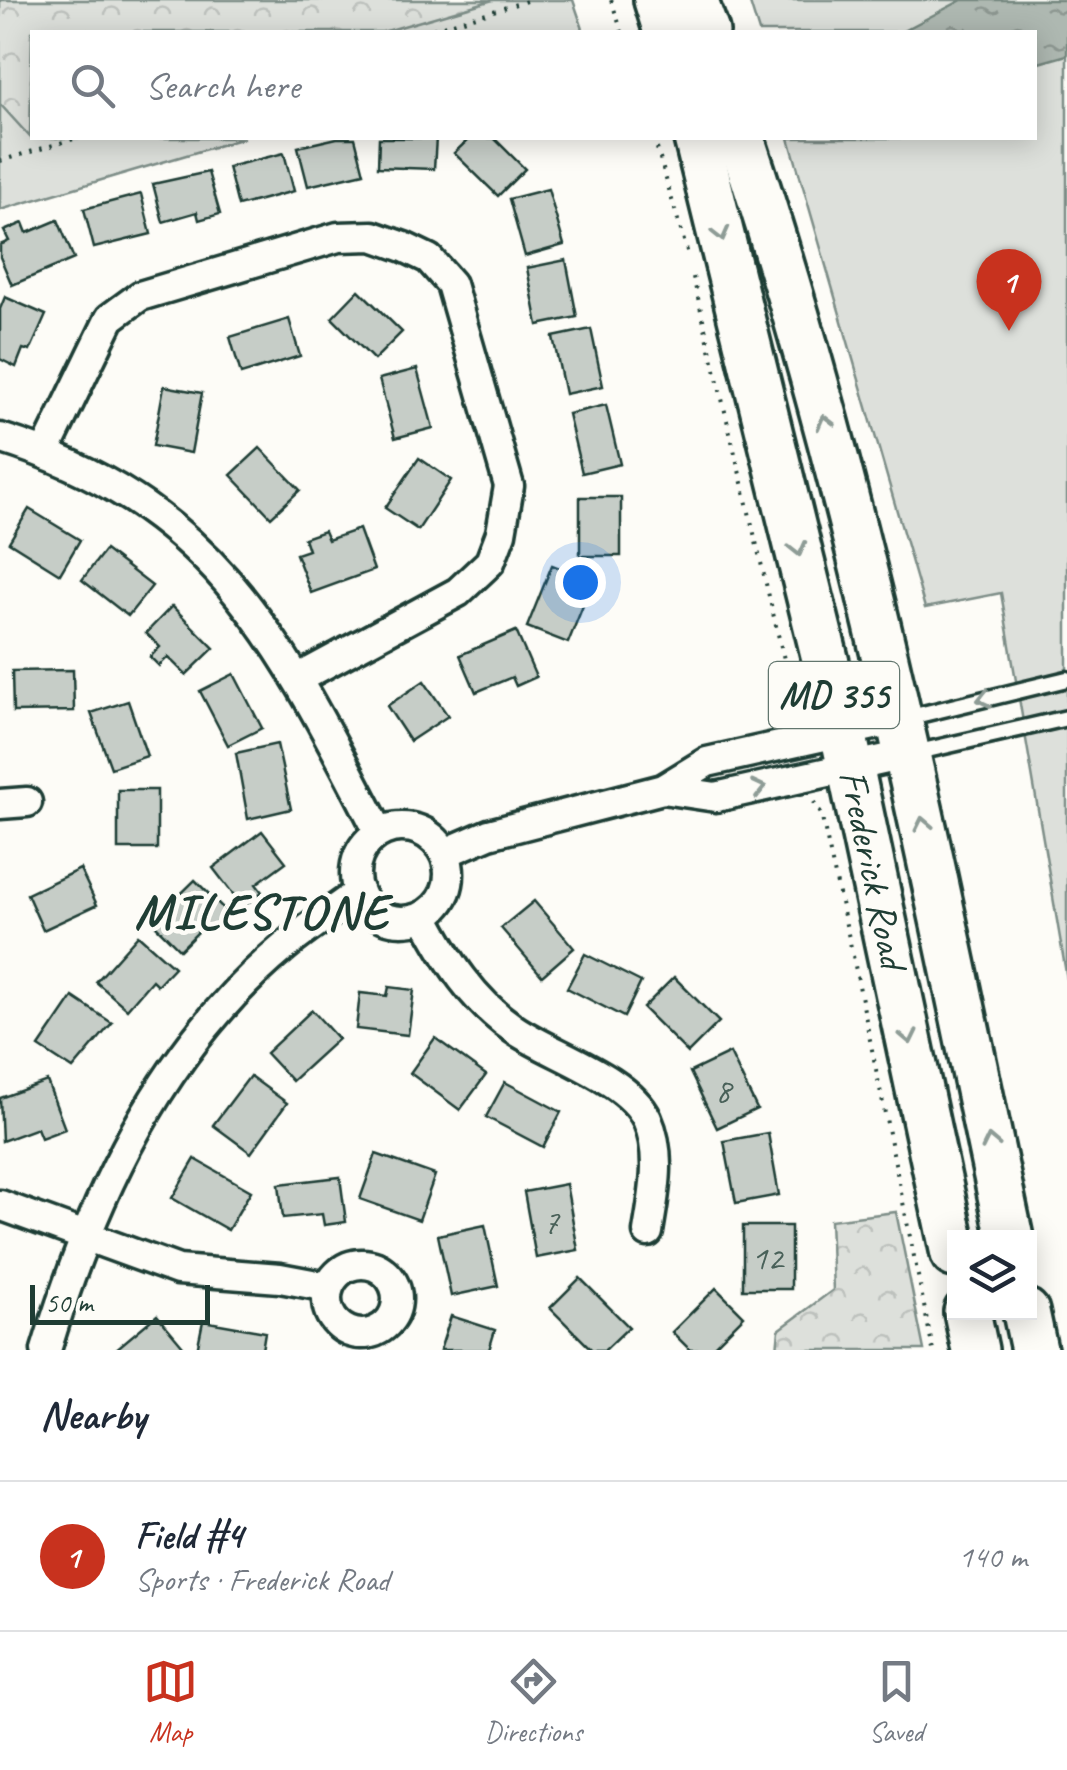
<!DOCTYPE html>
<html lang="en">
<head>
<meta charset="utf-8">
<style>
  :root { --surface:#fff; --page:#f2f2f3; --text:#1f2937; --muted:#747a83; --line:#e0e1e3; --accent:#c8321e }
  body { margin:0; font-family:Caveat,sans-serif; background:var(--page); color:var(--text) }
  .controls { position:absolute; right:30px; bottom:30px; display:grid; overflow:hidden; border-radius:0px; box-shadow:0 5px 25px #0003 }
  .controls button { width:90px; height:90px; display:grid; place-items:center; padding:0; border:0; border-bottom:2px solid var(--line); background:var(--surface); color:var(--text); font:50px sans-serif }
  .scale { position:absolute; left:30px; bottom:25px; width:180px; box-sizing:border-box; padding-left:10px; border:5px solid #1f3d34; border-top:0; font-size:28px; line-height:35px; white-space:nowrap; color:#1f3d34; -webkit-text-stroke:8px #fdfcf7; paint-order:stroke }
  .you { position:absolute; left:580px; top:582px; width:35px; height:35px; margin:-25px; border:8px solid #fff; border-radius:50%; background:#1a73e8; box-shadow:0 0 0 15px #1a73e833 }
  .badge { display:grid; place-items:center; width:65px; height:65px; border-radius:50%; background:var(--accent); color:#fff; font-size:32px; font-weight:700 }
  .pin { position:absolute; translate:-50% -82px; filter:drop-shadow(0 2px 5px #0008) }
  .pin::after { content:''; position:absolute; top:52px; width:35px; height:30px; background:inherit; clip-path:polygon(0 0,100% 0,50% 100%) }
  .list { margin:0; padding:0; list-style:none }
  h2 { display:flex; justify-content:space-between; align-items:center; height:130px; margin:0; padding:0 40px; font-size:42px }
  h2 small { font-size:32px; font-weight:400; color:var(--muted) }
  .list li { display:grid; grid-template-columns:65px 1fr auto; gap:30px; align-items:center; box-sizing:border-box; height:150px; padding:0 40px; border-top:2px solid var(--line) }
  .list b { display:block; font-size:38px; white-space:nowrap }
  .list p { margin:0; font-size:32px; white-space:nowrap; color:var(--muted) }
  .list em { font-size:32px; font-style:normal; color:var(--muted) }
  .icon { flex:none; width:55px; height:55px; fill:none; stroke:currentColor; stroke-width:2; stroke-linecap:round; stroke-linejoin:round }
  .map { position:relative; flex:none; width:1067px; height:1350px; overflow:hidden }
  .search { position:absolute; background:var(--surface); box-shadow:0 5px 25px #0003; left:30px; right:30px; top:30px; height:110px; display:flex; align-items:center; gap:25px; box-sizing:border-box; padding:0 35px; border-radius:0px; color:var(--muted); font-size:38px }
  .sheet { height:280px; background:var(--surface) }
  nav { display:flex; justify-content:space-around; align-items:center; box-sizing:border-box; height:140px; border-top:2px solid var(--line); background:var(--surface); font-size:28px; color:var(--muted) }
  nav a { display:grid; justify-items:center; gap:5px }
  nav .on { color:var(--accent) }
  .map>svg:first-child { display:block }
  .green { fill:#dde0db; stroke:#7e8e88; stroke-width:2.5 }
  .forest { fill:url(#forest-crowns); stroke:#7e8e88; stroke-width:2.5 }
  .water { fill:url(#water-ripples); stroke:#75877f; stroke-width:2.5 }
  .building { fill:#c6cdc7; stroke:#1f3d34; stroke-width:2.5 }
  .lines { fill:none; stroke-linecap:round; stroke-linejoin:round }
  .service-casing { stroke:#1f3d34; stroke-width:21 }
  .minor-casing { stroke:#1f3d34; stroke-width:35 }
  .primary-casing { stroke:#1f3d34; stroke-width:52 }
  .path { stroke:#1f3d34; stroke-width:4; stroke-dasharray:2.5 8; stroke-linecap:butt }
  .service { stroke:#fdfcf7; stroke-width:14 }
  .minor { stroke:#fdfcf7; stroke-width:28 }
  .primary { stroke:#fdfcf7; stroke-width:45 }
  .oneway { stroke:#8e9c96 }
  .labels { text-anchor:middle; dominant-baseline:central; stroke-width:9; stroke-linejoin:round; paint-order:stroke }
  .number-label { font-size:35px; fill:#496159 }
  .shield { fill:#fdfcf7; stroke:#62766e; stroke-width:2.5 }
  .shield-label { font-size:38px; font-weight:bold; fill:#1f3d34 }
  .street-label { font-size:40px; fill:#1f3d34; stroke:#fdfcf7 }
  .district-label { font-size:50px; font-weight:bold; letter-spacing:2.5px; fill:#1f3d34; stroke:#fdfcf7 }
</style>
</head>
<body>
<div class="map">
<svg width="1067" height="1350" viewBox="0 0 1067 1350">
  <defs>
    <pattern id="forest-crowns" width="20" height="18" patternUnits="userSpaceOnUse" patternTransform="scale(2.5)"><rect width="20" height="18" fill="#dde0db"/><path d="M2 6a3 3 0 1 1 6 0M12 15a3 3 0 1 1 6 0" fill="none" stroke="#bdc1bd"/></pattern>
    <pattern id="water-ripples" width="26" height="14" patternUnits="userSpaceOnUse" patternTransform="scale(2.5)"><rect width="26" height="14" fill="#aeb8b1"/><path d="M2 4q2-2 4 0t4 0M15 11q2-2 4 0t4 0" fill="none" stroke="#8d9791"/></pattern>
  </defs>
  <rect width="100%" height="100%" fill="#fdfcf7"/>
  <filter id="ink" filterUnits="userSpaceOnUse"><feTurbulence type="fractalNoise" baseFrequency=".01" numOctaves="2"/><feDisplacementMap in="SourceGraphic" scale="20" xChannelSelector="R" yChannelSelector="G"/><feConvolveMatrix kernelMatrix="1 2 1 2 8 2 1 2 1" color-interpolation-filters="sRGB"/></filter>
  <g filter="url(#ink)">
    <g class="green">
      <polygon points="0,0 573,0 584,32 32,32 32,138 244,138 0,210"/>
      <polygon points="749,0 1067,0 1067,979 1001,593 925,608 789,138 1034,138 1034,32 759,32"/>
    </g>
    <g class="forest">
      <polygon points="0,0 493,0 383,32 32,32 30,137 0,104"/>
      <polygon points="896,1212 924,1350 777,1350 779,1330 833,1290 830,1220"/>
    </g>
    <polygon class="water" points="962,0 1067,0 1067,55 1035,64 1034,32 901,32"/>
    <g class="building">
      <polygon points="337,138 355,138 364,173 308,186 298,147"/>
      <polygon points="379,138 436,138 434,169 378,167"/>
      <polygon points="470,138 494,138 525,169 498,196 454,153"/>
      <polygon points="284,153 294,191 238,206 228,167"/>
      <polygon points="208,172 220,214 199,220 197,212 163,222 153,184"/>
      <polygon points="548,189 564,245 525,256 509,199"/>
      <polygon points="141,194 151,234 94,248 84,209"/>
      <polygon points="58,220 74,259 12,285 0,257 0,245 9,241 4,231 23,223 27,233"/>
      <polygon points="566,260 577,317 538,325 527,268"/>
      <polygon points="359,290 402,332 374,360 332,318"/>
      <polygon points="5,297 46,315 30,351 23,349 16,367 0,359 0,309"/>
      <polygon points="289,319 300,356 241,374 230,337"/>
      <polygon points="591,329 603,386 565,394 553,337"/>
      <polygon points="417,369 433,428 395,438 379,379"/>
      <polygon points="164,386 202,393 191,453 153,446"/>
      <polygon points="606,405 620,464 582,473 568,414"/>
      <polygon points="260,448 300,490 271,517 231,475"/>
      <polygon points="419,458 451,480 418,530 385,508"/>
      <rect x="580" y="497" width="41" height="59"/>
      <polygon points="29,509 80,540 60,574 9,542"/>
      <polygon points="359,529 374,570 311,593 296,554 308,550 304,538 324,531 328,540"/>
      <polygon points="105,550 152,586 128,616 82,580"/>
      <polygon points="552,565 593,581 568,643 527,627"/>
      <polygon points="172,606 214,648 186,675 168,657 159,666 150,657 160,647 146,633"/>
      <polygon points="516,631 536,677 516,686 512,677 476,692 460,655"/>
      <polygon points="73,670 74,711 13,712 12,671"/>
      <polygon points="234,674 262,728 228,745 200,691"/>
      <polygon points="424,681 448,716 410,741 387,706"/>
      <polygon points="128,701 147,756 111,768 91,713"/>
      <polygon points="277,744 291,809 248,819 236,753"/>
      <rect x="118" y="790" width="39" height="59"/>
      <polygon points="262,831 286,862 256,884 262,892 243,907 213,868"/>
      <polygon points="80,869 97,905 43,930 27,894"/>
      <polygon points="195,880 228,913 211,930 205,925 180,950 152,922"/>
      <polygon points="534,901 574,948 542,976 501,928"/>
      <polygon points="138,935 174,967 157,985 152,980 127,1009 96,982"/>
      <polygon points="585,954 641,982 624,1017 567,988"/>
      <polygon points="674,977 719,1022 688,1053 643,1008"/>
      <polygon points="389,987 414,990 408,1035 356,1029 360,993 387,996"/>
      <polygon points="73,997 112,1023 73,1069 39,1047"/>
      <polygon points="312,1010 338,1039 292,1081 266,1053"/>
      <polygon points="435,1038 486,1075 460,1110 410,1073"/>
      <polygon points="730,1053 757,1109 717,1128 690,1072"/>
      <polygon points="250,1076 287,1103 251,1153 213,1125"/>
      <polygon points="47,1081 65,1129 41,1138 37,1128 2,1141 0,1098"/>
      <polygon points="505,1082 561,1112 543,1147 486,1117"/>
      <polygon points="768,1133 779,1195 736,1203 724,1141"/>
      <polygon points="376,1154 435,1175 419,1220 360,1199"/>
      <polygon points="195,1159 251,1191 228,1230 172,1198"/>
      <polygon points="340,1177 346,1222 324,1225 322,1214 283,1218 279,1184"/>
      <polygon points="566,1184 578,1250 536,1258 524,1192"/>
      <polygon points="485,1225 498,1286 451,1296 438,1235"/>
      <rect x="743" y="1226" width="48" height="63"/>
      <polygon points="580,1278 629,1327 605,1350 592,1350 550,1308"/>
      <polygon points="716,1288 744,1316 710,1350 690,1350 672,1332"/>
      <polygon points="157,1315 183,1346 178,1350 115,1350"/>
      <polygon points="451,1316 495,1330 489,1350 440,1350"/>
      <polygon points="203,1321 265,1332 262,1350 197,1350"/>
    </g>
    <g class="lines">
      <defs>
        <g id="service">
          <polyline points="902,719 1067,679"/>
          <polyline points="914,753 1067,718"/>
        </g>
        <g id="minor">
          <path d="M0,438c217,67 282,207 379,394"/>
          <polyline points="45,452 110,318 140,296 338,237 373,236 404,247 429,259 451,284 509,486 501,533 490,562 458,592 299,678"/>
          <polyline points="663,789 716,797 909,754"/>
          <polyline points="0,804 27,802"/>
          <circle cx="402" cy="874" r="47"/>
          <polyline points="445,853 489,834 663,789 707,762 901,719"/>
          <path d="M424,916c24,45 48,84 90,113 36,25 114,49 133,90 16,36 7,75 1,113"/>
          <polyline points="0,1205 178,1270 280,1278 328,1287"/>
          <circle cx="362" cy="1299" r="35"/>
          <path d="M46,1350c46,-151 114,-300 238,-403 24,-20 50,-36 75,-55"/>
        </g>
        <g id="primary">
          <polyline points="657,0 667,32"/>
          <polyline points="694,0 706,32"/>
          <polyline points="697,138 843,732 954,1254"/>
          <path d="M741,138c119,359 191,730 269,1100"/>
          <polyline points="967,1312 975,1350"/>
          <polyline points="1026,1312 1034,1350"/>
        </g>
      </defs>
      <use href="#service" class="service-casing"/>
      <use href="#minor" class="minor-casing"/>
      <use href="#primary" class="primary-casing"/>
      <g class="path">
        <polyline points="611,0 622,32"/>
        <polyline points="423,32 530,0"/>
        <polyline points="654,138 689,258"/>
        <polyline points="0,161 77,138"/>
        <polyline points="693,277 797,714"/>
        <polyline points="814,802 821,814 851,947"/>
        <polyline points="853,956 933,1350"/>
      </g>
      <use href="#service" class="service"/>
      <use href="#minor" class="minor"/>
      <use href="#primary" class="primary"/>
    </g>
    <defs><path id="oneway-chevron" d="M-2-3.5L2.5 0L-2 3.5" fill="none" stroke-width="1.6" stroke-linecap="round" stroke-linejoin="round" transform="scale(2.5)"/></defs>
    <g class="oneway">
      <use href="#oneway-chevron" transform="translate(721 234) rotate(76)"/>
      <use href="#oneway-chevron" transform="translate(825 422) rotate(-105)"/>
      <use href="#oneway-chevron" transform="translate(798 549) rotate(76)"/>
      <use href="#oneway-chevron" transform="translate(984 699) rotate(167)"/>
      <use href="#oneway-chevron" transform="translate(759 788) rotate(-13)"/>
      <use href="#oneway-chevron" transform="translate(923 824) rotate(-102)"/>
      <use href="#oneway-chevron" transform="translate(909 1037) rotate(78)"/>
      <use href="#oneway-chevron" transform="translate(990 1142) rotate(-102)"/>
    </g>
  </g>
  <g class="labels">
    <g class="number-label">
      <text x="723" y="1090">8</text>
      <text x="551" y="1221">7</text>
      <text x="767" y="1257">12</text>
    </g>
    <rect class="shield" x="769" y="662" width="130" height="66" rx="8"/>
    <g class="shield-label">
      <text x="834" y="695">MD 355</text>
    </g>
    <g class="street-label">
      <text transform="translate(873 869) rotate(78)">Frederick Road</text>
    </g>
    <g class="district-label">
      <text x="262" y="911">MILESTONE</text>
    </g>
  </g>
</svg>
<div class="controls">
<button><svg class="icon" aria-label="layers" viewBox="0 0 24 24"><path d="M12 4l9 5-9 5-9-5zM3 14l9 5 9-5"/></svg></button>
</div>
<div class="scale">50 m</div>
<div class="you"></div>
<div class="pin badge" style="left:1009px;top:331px">1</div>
<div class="search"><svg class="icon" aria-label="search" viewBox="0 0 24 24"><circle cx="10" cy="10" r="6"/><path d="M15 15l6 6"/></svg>Search here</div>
</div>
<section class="sheet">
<h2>Nearby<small></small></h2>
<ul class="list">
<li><span class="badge">1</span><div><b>Field #4</b><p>Sports · Frederick Road</p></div><em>140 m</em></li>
</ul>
</section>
<nav>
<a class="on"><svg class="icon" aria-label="map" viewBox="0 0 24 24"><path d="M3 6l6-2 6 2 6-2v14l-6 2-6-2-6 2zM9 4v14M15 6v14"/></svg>Map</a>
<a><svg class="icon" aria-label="directions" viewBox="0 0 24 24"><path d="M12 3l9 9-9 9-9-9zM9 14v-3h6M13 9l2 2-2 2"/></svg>Directions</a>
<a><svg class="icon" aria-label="saved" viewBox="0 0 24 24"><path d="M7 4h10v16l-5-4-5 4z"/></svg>Saved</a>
</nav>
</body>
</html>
